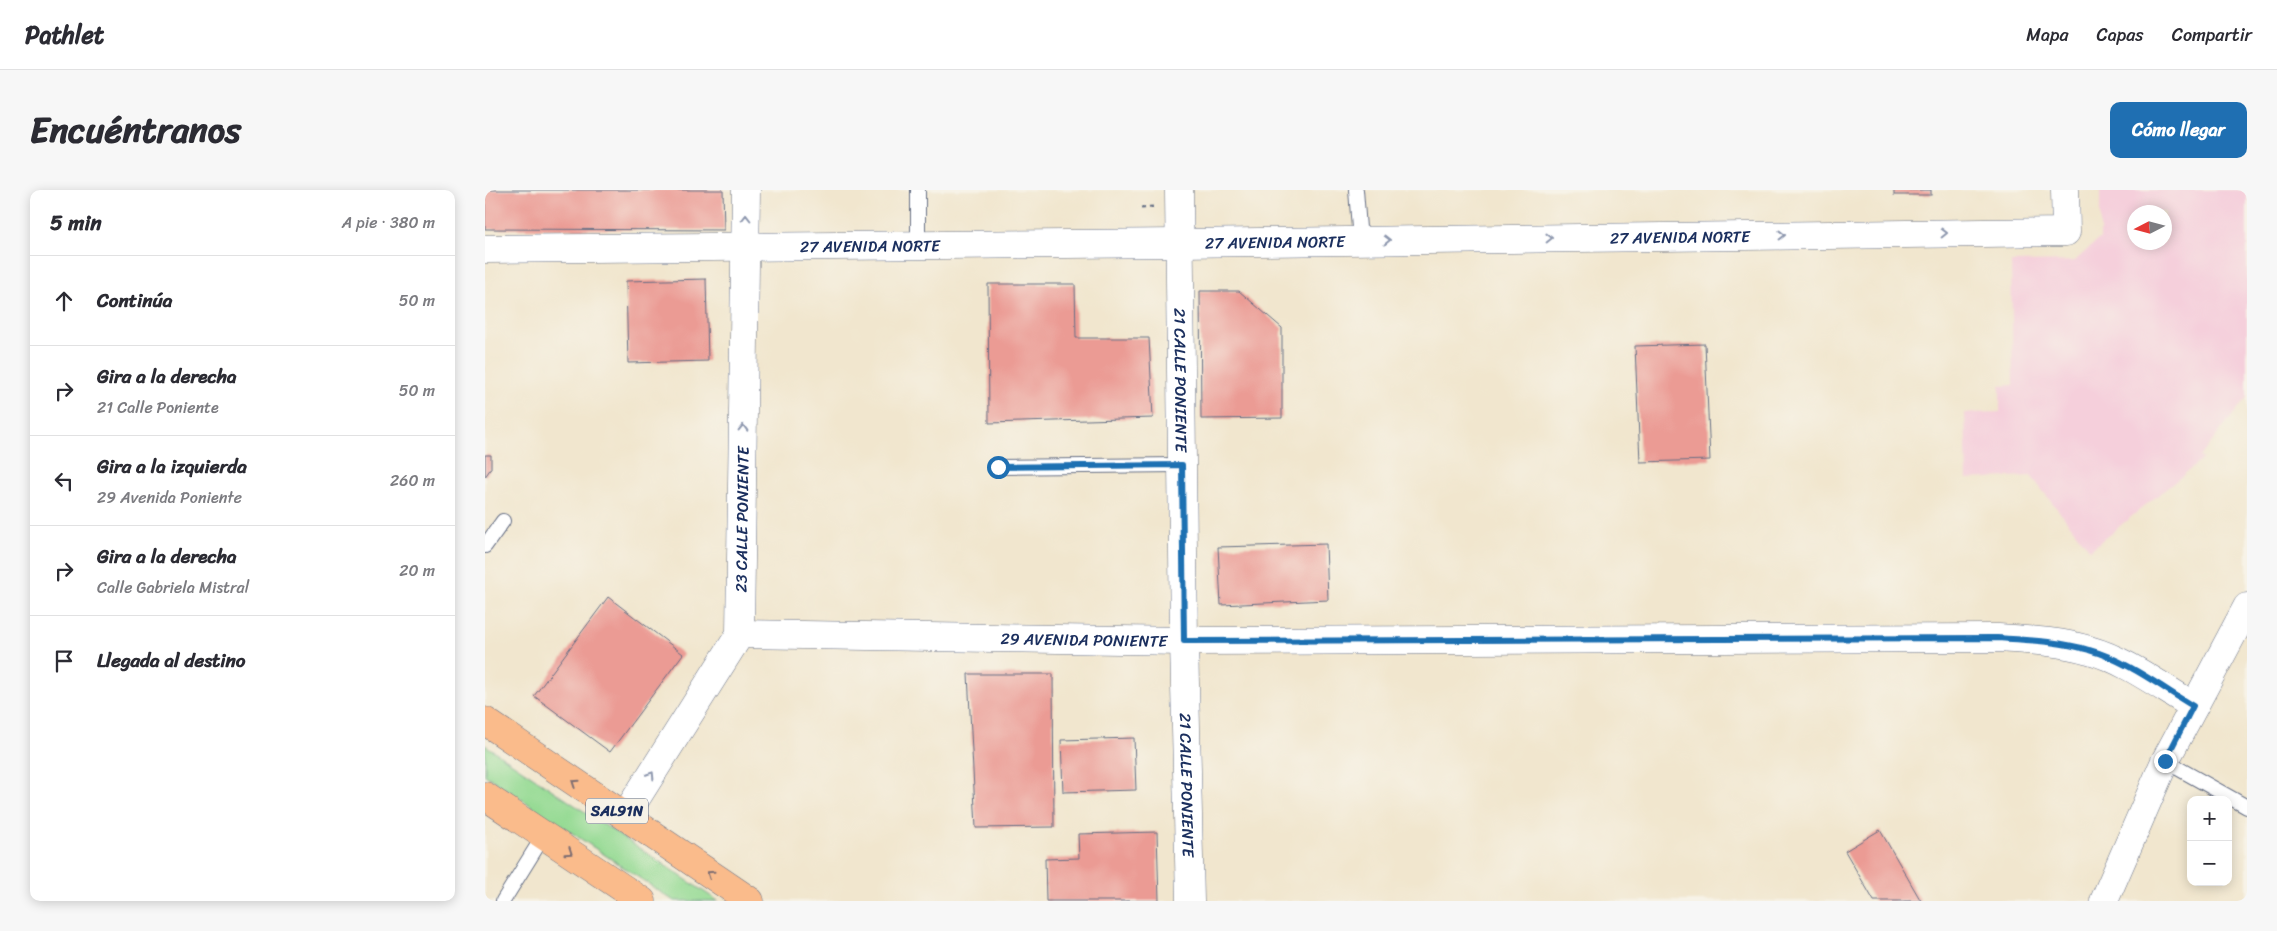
<!DOCTYPE html>
<html lang="es">
<head>
<meta charset="utf-8">
<style>
  :root { --surface:#fff; --page:#f7f7f7; --text:#2b2b33; --muted:#7c7c81; --line:#e1e1e2; --accent:#1f6fb2 }
  body { margin:0; font-family:Sriracha,sans-serif; background:var(--page); color:var(--text) }
  .controls { position:absolute; right:15px; bottom:15px; display:grid; overflow:hidden; border-radius:10px; box-shadow:0 2px 12px #0003 }
  .controls button { width:45px; height:45px; display:grid; place-items:center; padding:0; border:0; border-bottom:1px solid var(--line); background:var(--surface); color:var(--text); font:25px sans-serif }
  .compass { position:absolute; left:1642px; top:15px; width:45px; height:45px; border-radius:50%; background:var(--surface); box-shadow:0 2px 12px #0003; rotate:264deg }
  .stop { position:absolute; width:15px; height:15px; margin:-11px; border:4px solid #1f6fb2; border-radius:50%; background:#fff }
  .stop.end { background:#1f6fb2; border-color:#fff; box-shadow:0 1px 5px #0008 }
  .list { margin:0; padding:0; list-style:none }
  h2 { display:flex; justify-content:space-between; align-items:center; height:65px; margin:0; padding:0 20px; font-size:21px }
  h2 small { font-size:16px; font-weight:400; color:var(--muted) }
  .list li { display:grid; grid-template-columns:32px 1fr auto; gap:15px; align-items:center; box-sizing:border-box; height:90px; padding:0 20px; border-top:1px solid var(--line) }
  .list b { display:block; font-size:19px; white-space:nowrap }
  .list p { margin:0; font-size:16px; white-space:nowrap; color:var(--muted) }
  .list em { font-size:16px; font-style:normal; color:var(--muted) }
  .icon { flex:none; width:28px; height:28px; fill:none; stroke:currentColor; stroke-width:2; stroke-linecap:round; stroke-linejoin:round }
  .map { position:relative; flex:none; width:1762px; height:711px; overflow:hidden; border-radius:10px }
  header { display:flex; align-items:center; gap:30px; box-sizing:border-box; height:70px; padding:0 25px; background:var(--surface); border-bottom:1px solid var(--line) }
  header strong { font-size:24px }
  nav { display:flex; gap:28px; margin-inline-start:auto; font-size:18px }
  .intro { display:flex; align-items:center; justify-content:space-between; box-sizing:border-box; height:120px; padding:0 30px }
  h1 { margin:0; font-size:35px }
  .button { padding:12px 22px; border-radius:10px; background:var(--accent); color:#fff; font-size:18px; font-weight:700 }
  main { display:flex; gap:30px; padding:0 30px }
  aside { flex:1; background:var(--surface); border-radius:10px; box-shadow:0 2px 12px #0003 }
  .map>svg:first-child { display:block }
  .built { fill:#f5cfdb; fill-rule:evenodd }
  .green { fill:#94da93; stroke:#588478 }
  .building { fill:#eb9b94 }
  .lines { fill:none; stroke-linecap:round; stroke-linejoin:round }
  .service-casing { stroke:#666f85; stroke-width:16 }
  .minor-casing { stroke:#666f85; stroke-width:29 }
  .tertiary-casing { stroke:#666f85; stroke-width:29 }
  .primary-casing { stroke:#666f85; stroke-width:29 }
  .path { stroke:#666f85; stroke-width:3; stroke-dasharray:4 4; stroke-linecap:butt }
  .service { stroke:#fff; stroke-width:14 }
  .minor { stroke:#fff; stroke-width:28 }
  .tertiary { stroke:#fff; stroke-width:28 }
  .primary { stroke:#fabb8b; stroke-width:28 }
  .oneway { stroke:#8d97ae }
  .oneway2 { stroke:#7f6e72 }
  .route { stroke:#1f6fb2; stroke-width:6 }
  .labels { text-anchor:middle; dominant-baseline:central; stroke-width:4; stroke-linejoin:round; paint-order:stroke }
  .shield { fill:#f7f3e8; stroke:#5d6a87; stroke-width:1 }
  .shield-label { font-size:15px; font-weight:bold; fill:#1b2f5e }
  .street-label { font-size:16px; fill:#1b2f5e; stroke:#f7f3e8 }
</style>
</head>
<body>
<header>
<strong>Pathlet</strong>
<nav><a>Mapa</a><a>Capas</a><a>Compartir</a></nav>
</header>
<div class="intro"><h1>Encuéntranos</h1><a class="button">Cómo llegar</a></div>
<main>
<aside>
<h2>5 min<small>A pie · 380 m</small></h2>
<ul class="list">
<li><svg class="icon" aria-label="ahead" viewBox="0 0 24 24"><path d="M12 20V5M6 11l6-6 6 6"/></svg><div><b>Continúa</b></div><em>50 m</em></li>
<li><svg class="icon" aria-label="right" viewBox="0 0 24 24"><path d="M7 20v-9h11M14 6l5 5-5 5"/></svg><div><b>Gira a la derecha</b><p>21 Calle Poniente</p></div><em>50 m</em></li>
<li><svg class="icon" aria-label="left" viewBox="0 0 24 24"><path d="M17 20v-9H6M10 6l-5 5 5 5"/></svg><div><b>Gira a la izquierda</b><p>29 Avenida Poniente</p></div><em>260 m</em></li>
<li><svg class="icon" aria-label="right" viewBox="0 0 24 24"><path d="M7 20v-9h11M14 6l5 5-5 5"/></svg><div><b>Gira a la derecha</b><p>Calle Gabriela Mistral</p></div><em>20 m</em></li>
<li><svg class="icon" aria-label="arrive" viewBox="0 0 24 24"><path d="M6 21V4h12l-3 4 3 4H6"/></svg><div><b>Llegada al destino</b></div></li>
</ul>
</aside>
<div class="map">
<svg width="1762" height="711" viewBox="0 0 1762 711">
  <rect width="100%" height="100%" fill="#f7f3e8"/>
  <filter id="ink" filterUnits="userSpaceOnUse"><feTurbulence type="fractalNoise" baseFrequency=".02" numOctaves="2"/><feDisplacementMap in="SourceGraphic" scale="10" xChannelSelector="R" yChannelSelector="G"/><feConvolveMatrix kernelMatrix="1 2 1 2 8 2 1 2 1" color-interpolation-filters="sRGB"/></filter>
  <filter id="wash" filterUnits="userSpaceOnUse"><feTurbulence type="fractalNoise" baseFrequency=".0096" numOctaves="4" result="noise"/><feDisplacementMap in="SourceGraphic" scale="20" xChannelSelector="R" yChannelSelector="G"/><feGaussianBlur stdDeviation="1.12" result="paint"/><feColorMatrix in="noise" values="0 0 0 0 0 0 0 0 0 0 0 0 0 0 0 0 0 1.4 0 .05"/><feComposite in="paint" operator="in"/></filter>
  <g filter="url(#wash)">
    <rect width="100%" height="100%" fill="#f1e6ce"/>
    <path class="built" d="M1615,0h147v207l-47,60 3,2 -113,91 -59,-74 -64,3 -2,-66 35,-1v-26l13,-1 -2,-123 64,-1 25,-23zM1650,22h30v30h-30z"/>
    <polygon class="green" points="0,555 233,711 189,711 0,585"/>
    <g id="blocks">
      <g class="building">
        <polygon points="0,0 238,0 239,40 0,39"/>
        <rect x="1409" y="0" width="37" height="5"/>
        <polygon points="221,89 223,171 143,173 141,91"/>
        <polygon points="503,94 590,94 591,148 664,148 668,228 504,233"/>
        <polygon points="715,101 754,101 797,138 797,228 716,229"/>
        <polygon points="1220,154 1225,270 1155,272 1150,156"/>
        <polygon points="0,265 6,265 6,278 0,287"/>
        <polygon points="841,354 843,410 736,415 733,357"/>
        <polygon points="123,407 198,464 125,562 49,506"/>
        <polygon points="483,484 568,484 569,637 491,638"/>
        <polygon points="649,548 651,600 578,602 576,550"/>
        <polygon points="1395,640 1436,711 1389,711 1360,661"/>
        <polygon points="672,642 674,711 561,711 560,669 594,668 593,644"/>
      </g>
    </g>
  </g>
  <g filter="url(#ink)">
    <use href="#blocks" fill-opacity="0" stroke="#666f85" stroke-width="1"/>
    <g class="lines">
      <defs>
        <g id="service">
          <polyline points="871,0 875,51"/>
          <polyline points="433,54 433,0"/>
          <polyline points="513,277 697,275"/>
          <polyline points="0,356 18,331"/>
          <polyline points="1680,571 1762,617"/>
          <polyline points="18,711 59,645"/>
        </g>
        <g id="minor">
          <path id="s1" d="M694,0l5,451 6,260"/>
          <path id="s2" d="M0,59l695,-6 886,-11 -1,-42"/>
          <path id="s3" d="M255,444l444,7 814,-3c30,2 61,3 91,12 37,10 72,37 105,56"/>
          <path id="s4" d="M140,626l115,-182 6,-444"/>
        </g>
        <polyline id="tertiary" points="1619,711 1680,571 1762,417"/>
        <g id="primary">
          <polyline points="0,531 265,711"/>
          <polyline points="0,606 157,711"/>
        </g>
      </defs>
      <use href="#service" class="service-casing"/>
      <use href="#minor" class="minor-casing"/>
      <use href="#tertiary" class="tertiary-casing"/>
      <use href="#primary" class="primary-casing"/>
      <polyline class="path" points="656,18 668,17"/>
      <use href="#service" class="service"/>
      <use href="#minor" class="minor"/>
      <use href="#tertiary" class="tertiary"/>
      <use href="#primary" class="primary"/>
    </g>
    <defs><path id="oneway-chevron" d="M-2-3.5L2.5 0L-2 3.5" fill="none" stroke-width="1.6" stroke-linecap="round" stroke-linejoin="round" transform="scale(1.25)"/></defs>
    <g class="oneway">
      <use href="#oneway-chevron" transform="translate(261 28) rotate(-90)"/>
      <use href="#oneway-chevron" transform="translate(1459 43) rotate(-1)"/>
      <use href="#oneway-chevron" transform="translate(1297 45) rotate(-1)"/>
      <use href="#oneway-chevron" transform="translate(1064 48) rotate(-1)"/>
      <use href="#oneway-chevron" transform="translate(902 50) rotate(-1)"/>
      <use href="#oneway-chevron" transform="translate(258 238) rotate(-89)"/>
      <use href="#oneway-chevron" transform="translate(166 585) rotate(-58)"/>
    </g>
    <g class="oneway2">
      <use href="#oneway-chevron" transform="translate(90 593) rotate(-146)"/>
      <use href="#oneway-chevron" transform="translate(84 662) rotate(34)"/>
      <use href="#oneway-chevron" transform="translate(225 684) rotate(-146)"/>
    </g>
  </g>
  <g class="lines" filter="url(#ink)">
    <path class="route" d="M513,277l184,-2 2,176 813,-3c31,2 62,3 92,12 37,10 72,37 104,56l-28,55"/>
  </g>
  <g class="labels">
    <rect class="shield" x="101" y="608.5" width="62" height="25" rx="4"/>
    <g class="shield-label">
      <text x="132" y="621">SAL91N</text>
    </g>
    <g class="street-label">
      <text stroke="none"><textPath href="#s2" startOffset="1195">27 AVENIDA NORTE</textPath></text>
      <text stroke="none"><textPath href="#s2" startOffset="790">27 AVENIDA NORTE</textPath></text>
      <text stroke="none"><textPath href="#s2" startOffset="385">27 AVENIDA NORTE</textPath></text>
      <text stroke="none"><textPath href="#s1" startOffset="190">21 CALLE PONIENTE</textPath></text>
      <text stroke="none"><textPath href="#s4" startOffset="330">23 CALLE PONIENTE</textPath></text>
      <text stroke="none"><textPath href="#s3" startOffset="344">29 AVENIDA PONIENTE</textPath></text>
      <text stroke="none"><textPath href="#s1" startOffset="595">21 CALLE PONIENTE</textPath></text>
    </g>
  </g>
</svg>
<div class="controls">
<button>+</button>
<button>−</button>
</div>
<svg class="compass" viewBox="-18 -18 36 36"><path d="M0-13l5 13h-10z" fill="#e53935"/><path d="M0 13l5-13h-10z" fill="#7c7c81"/></svg>
<div class="stop" style="left:513px;top:277px"></div>
<div class="stop end" style="left:1680px;top:571px"></div>
</div>
</main>
</body>
</html>
